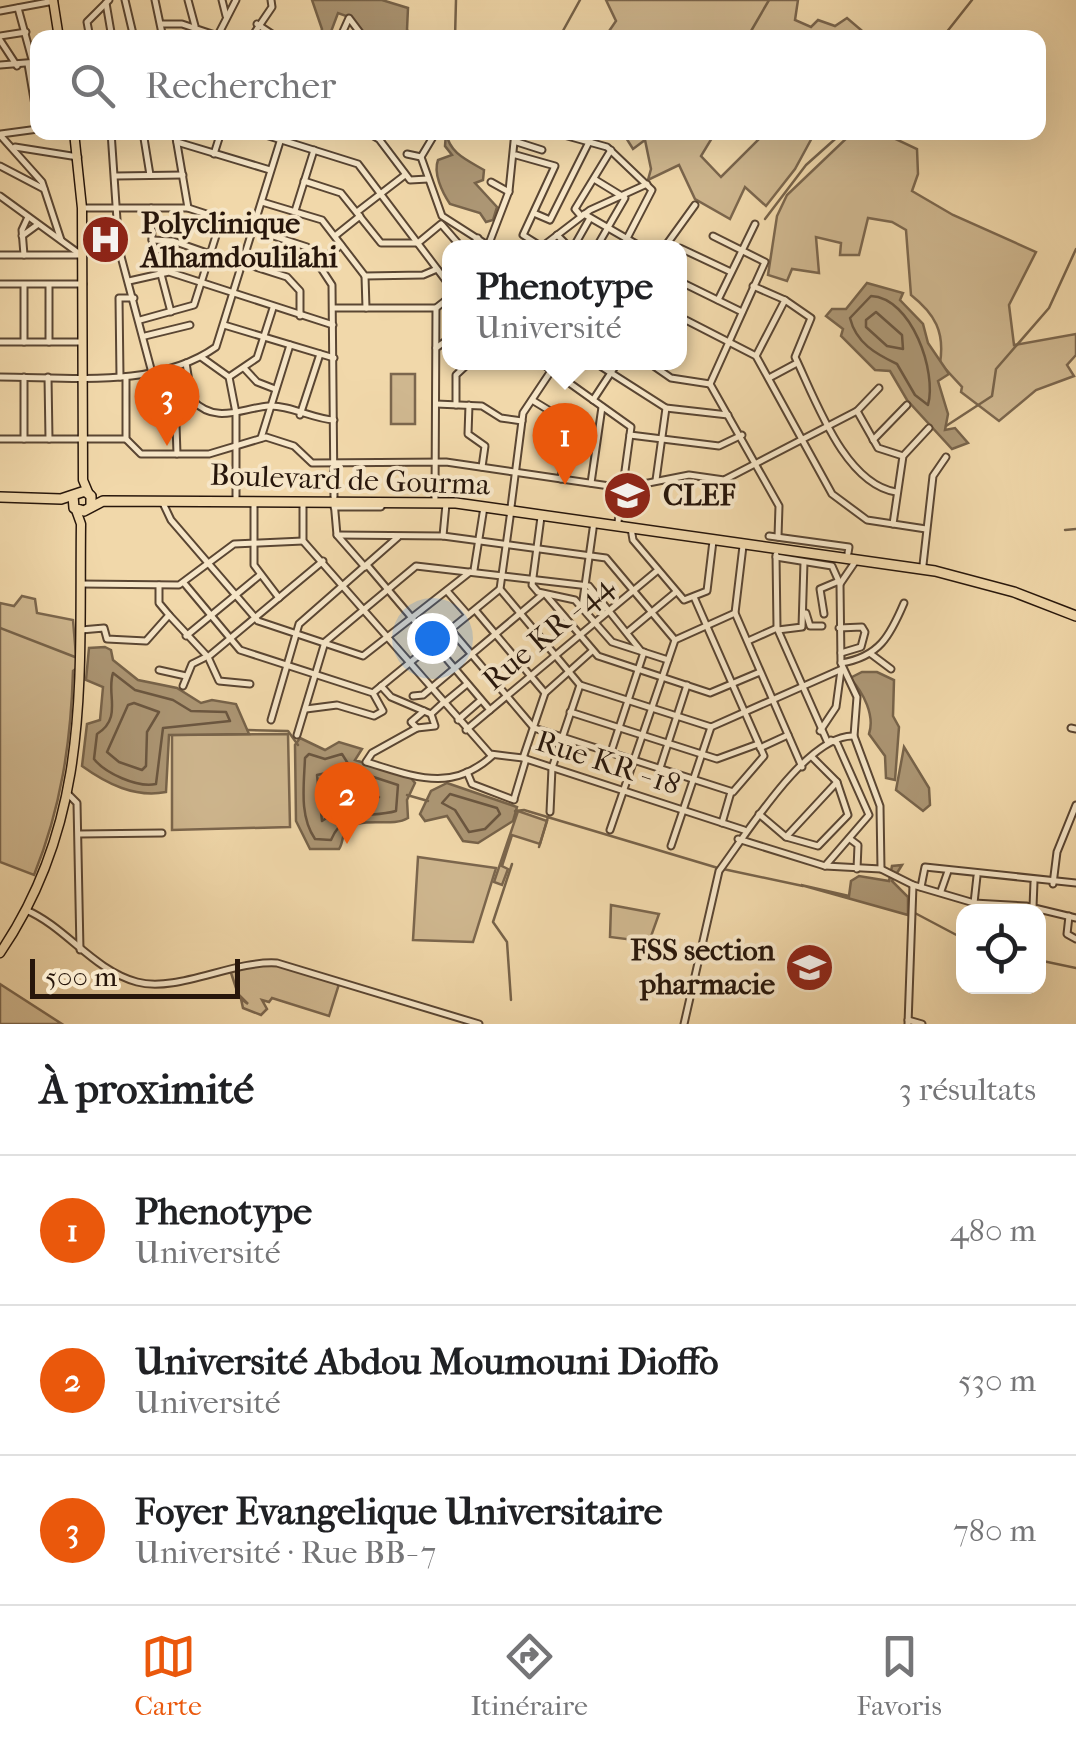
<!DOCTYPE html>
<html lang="fr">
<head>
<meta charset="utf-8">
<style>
  :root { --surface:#fff; --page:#f2f2f2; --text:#202124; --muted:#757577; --line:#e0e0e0; --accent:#ea580c }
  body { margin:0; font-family:"IM FELL French Canon",serif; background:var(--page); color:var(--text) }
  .controls { position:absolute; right:30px; bottom:30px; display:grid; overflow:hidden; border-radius:20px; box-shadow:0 10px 40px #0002 }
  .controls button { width:90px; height:90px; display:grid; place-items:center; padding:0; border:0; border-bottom:2px solid var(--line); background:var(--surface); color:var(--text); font:50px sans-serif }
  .scale { position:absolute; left:30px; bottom:25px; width:210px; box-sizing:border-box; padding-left:10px; border:5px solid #27160b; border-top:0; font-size:28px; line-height:35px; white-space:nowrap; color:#27160b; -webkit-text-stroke:8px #f6e6c8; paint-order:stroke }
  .you { position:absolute; left:432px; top:638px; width:35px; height:35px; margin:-25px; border:8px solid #fff; border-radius:50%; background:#1a73e8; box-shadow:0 0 0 15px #1a73e833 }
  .badge { display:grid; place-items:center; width:65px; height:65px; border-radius:50%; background:var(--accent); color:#fff; font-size:32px; font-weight:700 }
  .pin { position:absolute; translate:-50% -82px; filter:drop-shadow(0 2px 5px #0008) }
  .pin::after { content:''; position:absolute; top:52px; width:35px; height:30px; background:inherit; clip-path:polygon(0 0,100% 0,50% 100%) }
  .popup { position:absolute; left:442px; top:240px; width:245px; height:130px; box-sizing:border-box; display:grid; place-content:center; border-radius:20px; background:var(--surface); filter:drop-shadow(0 2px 8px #0005); font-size:32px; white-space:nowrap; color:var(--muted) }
  .popup b { font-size:38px; color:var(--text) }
  .popup::after { content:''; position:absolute; left:50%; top:100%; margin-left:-20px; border:20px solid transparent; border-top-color:var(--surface) }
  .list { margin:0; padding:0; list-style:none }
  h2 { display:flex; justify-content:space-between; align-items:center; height:130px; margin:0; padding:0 40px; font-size:42px }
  h2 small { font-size:32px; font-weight:400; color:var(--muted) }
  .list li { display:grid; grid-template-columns:65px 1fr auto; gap:30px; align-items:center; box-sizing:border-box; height:150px; padding:0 40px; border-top:2px solid var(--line) }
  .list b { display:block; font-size:38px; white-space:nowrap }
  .list p { margin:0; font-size:32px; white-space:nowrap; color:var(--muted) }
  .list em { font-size:32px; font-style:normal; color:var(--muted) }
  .icon { flex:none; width:55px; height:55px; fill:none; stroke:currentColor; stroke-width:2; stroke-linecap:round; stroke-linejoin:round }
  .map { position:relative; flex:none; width:1076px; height:1024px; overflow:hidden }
  .search { position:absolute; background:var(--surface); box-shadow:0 10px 40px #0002; left:30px; right:30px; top:30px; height:110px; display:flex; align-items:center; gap:25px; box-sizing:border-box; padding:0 35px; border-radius:20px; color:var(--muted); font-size:38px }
  .sheet { height:580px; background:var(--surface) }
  nav { display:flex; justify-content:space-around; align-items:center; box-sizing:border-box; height:140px; border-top:2px solid var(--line); background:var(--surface); font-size:28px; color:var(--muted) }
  nav a { display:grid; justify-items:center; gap:5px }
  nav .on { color:var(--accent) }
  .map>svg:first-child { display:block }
  .green { fill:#cfb78f; stroke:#7b664d; stroke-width:2.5 }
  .water { fill:#ac9674; stroke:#77634a; stroke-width:2.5 }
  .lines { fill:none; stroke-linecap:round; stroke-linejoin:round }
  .shore { stroke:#6a5640; stroke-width:2.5 }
  .stream { stroke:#77634a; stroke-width:2.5 }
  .minor-casing { stroke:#5a4633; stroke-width:9 }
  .major-casing { stroke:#27160b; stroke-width:11 }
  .highway-casing { stroke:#27160b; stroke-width:12 }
  .minor { stroke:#f6e6c8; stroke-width:5 }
  .major { stroke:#f1d8aa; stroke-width:8 }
  .highway { stroke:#f1d8aa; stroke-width:9 }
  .labels { text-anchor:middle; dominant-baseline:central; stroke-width:8; stroke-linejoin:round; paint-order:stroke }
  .poi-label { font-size:30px; font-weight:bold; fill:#27160b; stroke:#f6e6c8; text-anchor:start }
  .street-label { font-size:30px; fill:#27160b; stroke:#f6e6c8 }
</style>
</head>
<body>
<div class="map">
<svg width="1076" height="1024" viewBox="0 0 1076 1024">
  <rect width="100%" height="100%" fill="#f1d8aa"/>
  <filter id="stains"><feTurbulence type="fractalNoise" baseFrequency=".002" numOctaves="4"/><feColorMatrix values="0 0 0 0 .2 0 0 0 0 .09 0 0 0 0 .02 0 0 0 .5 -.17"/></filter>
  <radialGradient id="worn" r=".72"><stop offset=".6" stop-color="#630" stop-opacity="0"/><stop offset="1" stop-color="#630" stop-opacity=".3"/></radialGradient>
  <g class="green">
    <polygon points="606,0 798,0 795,20 811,27 818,20 835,26 847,18 867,35 605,37 616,21"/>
    <path d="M853,132l30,1 34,16 1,25 -6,17 41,24 83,37 -27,53 5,40 62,-11v21l-9,10 7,11 -38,14 -37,31 -38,-29 1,-5 -22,-24c5,-31 -5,-49 -29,-68l-5,-65 -14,-8 -24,-4 -9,37h-19l1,-12 -25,-6 3,36 -27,-4 -5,12 -19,-6 9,-59 10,-21z"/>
    <polygon points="623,133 715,133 701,156 721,177 765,133 813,136 795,169 766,206 745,187 730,219 695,199 679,165 648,180 651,169 645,140 633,149"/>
    <rect x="391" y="374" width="24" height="50"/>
    <path d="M22,596l13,3 2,14 36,7 4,48 -4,3c-2,71 -12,137 -39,204l-34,-13v-259l14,3z"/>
    <polygon points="288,734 290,827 172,830 172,735"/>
    <polygon points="518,811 547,821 540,844 512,835 502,866 508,869 502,885 494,882"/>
    <polygon points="418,857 496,868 473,942 413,940"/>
    <polygon points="611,905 659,914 649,942 610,937"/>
    <polygon points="257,964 282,966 339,984 329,1016 272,998 269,1002 262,1000 267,1009 261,1015 243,1008 241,999 248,1004 238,994 230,970"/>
    <polygon points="0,984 62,1024 0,1024"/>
  </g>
  <g class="water">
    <polygon points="312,0 382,0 408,8 407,30 414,37 366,37 352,18 338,13 329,37 320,37 322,29"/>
    <path d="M446,133c4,20 19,26 38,37l-1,10 -8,3 22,24 -4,13 -7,2 -6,-9 -30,-9c-8,-12 -17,-31 -12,-44l14,-5 -7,-9z"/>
    <polygon points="867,283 903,293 900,300 923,324 928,343 949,374 938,381 948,414 945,430 955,428 968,443 952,449 907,400 890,371 875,370 841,336 843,329 826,316 832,309 846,309"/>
    <path d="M105,647l6,3 2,10 25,20 39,8 24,15 11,-3 24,4 13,30 -80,1 -3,57c-31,6 -59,-8 -84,-26l5,-42 13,-4 3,-33 -17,-7 3,-32z"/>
    <path d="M862,672h15l17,8 -1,36 6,11 -4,53 -9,-2 -1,-22 -16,-22c6,-18 -5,-41 -19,-56z"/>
    <path d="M300,738l25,12 14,-8 23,7 -7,11 56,18 4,5 -8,17 1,18c-18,11 -52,-5 -64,16 -2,5 -2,11 -5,15h-29l-14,-28 -1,-76z"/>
    <polygon points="904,747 929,788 930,805 923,811 896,790"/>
    <polygon points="447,783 517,807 513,821 478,843 463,841 447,816 425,821 420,814 431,791"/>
    <polygon points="902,865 892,881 908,897 908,915 801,885 849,896 851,881 859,876 889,881 892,866"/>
  </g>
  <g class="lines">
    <g class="shore">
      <path d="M871,296c41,2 66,76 57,109l-13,-10 -18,-31c-21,-10 -41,-21 -47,-46z"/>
      <polygon points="876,312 902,335 903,349 887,346 866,327 866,320"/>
      <path d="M113,673l22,17 38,10 18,11 35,1 4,9 -67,7 -7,56c-19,4 -51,-11 -62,-25l3,-25c26,-16 9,-40 16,-61z"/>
      <polygon points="134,703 159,712 147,732 146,766 142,770 119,762 107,752 128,705"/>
      <path d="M309,754l16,5 17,-5 10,16 46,15 -2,26c-28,8 -51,-4 -65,29l-16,-1c-16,-23 -11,-54 -10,-81z"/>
      <polygon points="335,771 379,797 349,803 322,821 317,775"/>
      <polygon points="450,794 497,808 500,814 485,829 469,832 455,810 442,803"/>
    </g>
    <g class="stream">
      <polyline points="455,38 456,0"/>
      <polyline points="559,38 580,0"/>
      <polyline points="747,38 769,0"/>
      <polyline points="942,38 972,0"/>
      <polyline points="765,219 806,165 843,132"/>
      <polyline points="946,426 992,396 996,369 1049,308 1076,249"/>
      <polyline points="1065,530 1076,529"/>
      <polyline points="0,628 75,657"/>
      <polyline points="248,730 288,731 298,745"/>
      <polyline points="407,795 428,801"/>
      <polyline points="515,811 524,810 718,868"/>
      <polyline points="539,847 548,817"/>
      <polyline points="723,869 803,886"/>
      <polyline points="913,912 964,939"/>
      <polyline points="1038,960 1076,968"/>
      <polyline points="511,1000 507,942 493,922 512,864"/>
    </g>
    <defs>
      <g id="minor">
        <polyline points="125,0 134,38"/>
        <polyline points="155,0 163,38"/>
        <polyline points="188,0 195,26"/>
        <polyline points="222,0 226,16"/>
        <polyline points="106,3 112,38"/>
        <polyline points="18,8 33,63"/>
        <polyline points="0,11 54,1"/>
        <polyline points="161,24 182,24 218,36"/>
        <polyline points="257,24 278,38"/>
        <polyline points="218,35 236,0"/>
        <polyline points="0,36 26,32"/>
        <polyline points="90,38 87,22 109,0"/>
        <polyline points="251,38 272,7 271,0"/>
        <polyline points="340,38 349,18 364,38"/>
        <polyline points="0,40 17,66"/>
        <polyline points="28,64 38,123"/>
        <polyline points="0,65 38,62"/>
        <polyline points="111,132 119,249 163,414 176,425 177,454"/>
        <polyline points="143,132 150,175"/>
        <polyline points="175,132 188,208"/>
        <polyline points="256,132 358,164 450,286"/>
        <polyline points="367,132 379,139 410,180 428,179"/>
        <polyline points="553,132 607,147 652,190 622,248"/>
        <polyline points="1,134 38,129"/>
        <polyline points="0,135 42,182 61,240"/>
        <polyline points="177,142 270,170"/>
        <polyline points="517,142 542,150"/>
        <polyline points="15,147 78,157"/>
        <polyline points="214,154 221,132"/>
        <polyline points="407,154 421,157 442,216 492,248"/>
        <polyline points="516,155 555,166 523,235 542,247"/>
        <polyline points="421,157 436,132"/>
        <polyline points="0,166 44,189"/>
        <polyline points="116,176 183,175"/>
        <polyline points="594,179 625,198 596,248"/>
        <polyline points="304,181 341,193 381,243 418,243 441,224"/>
        <polyline points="491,182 509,192"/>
        <polyline points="0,196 81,255"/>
        <polyline points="262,202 322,220 365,276 423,275 437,269"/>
        <polyline points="83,208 188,208 307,247 332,285 334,497"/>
        <polyline points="151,208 152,240 171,312"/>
        <polyline points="295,211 314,150"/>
        <polyline points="357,212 405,175"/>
        <polyline points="536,214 550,220 590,140"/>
        <polyline points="584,214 643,248"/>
        <polyline points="581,216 575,209 611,150"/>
        <polyline points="442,225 462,248"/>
        <polyline points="557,235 570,248"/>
        <polyline points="22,236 37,225"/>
        <polyline points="335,236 360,216"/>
        <polyline points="152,240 173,241 210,254"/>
        <polyline points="488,246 509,191 515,132"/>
        <polyline points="543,246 590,210 647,184"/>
        <polyline points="470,248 478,238"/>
        <polyline points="573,248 590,218"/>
        <polyline points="664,248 695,205"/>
        <polyline points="680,248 731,272"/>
        <polyline points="0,255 82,255"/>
        <polyline points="24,255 22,230 28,217"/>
        <polyline points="243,263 287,277 300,291 300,316"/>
        <polyline points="318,263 341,245"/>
        <polyline points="365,276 366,308"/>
        <polyline points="129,281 169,272 333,325"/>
        <polyline points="0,284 83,284"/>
        <polyline points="685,284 742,312"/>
        <polyline points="24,285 24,342"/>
        <polyline points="49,285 49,342"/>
        <polyline points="753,286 785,300 756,356"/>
        <polyline points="718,300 755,224"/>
        <path d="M785,300l26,18 -16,39c21,44 50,127 101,135"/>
        <polyline points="333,308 436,308 450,297"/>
        <polyline points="680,317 756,356 832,494 867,520 926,529"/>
        <polyline points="140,320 194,305 221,220"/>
        <polyline points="224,325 334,358"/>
        <polyline points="145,336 190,325"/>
        <polyline points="0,342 83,342"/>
        <polyline points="436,348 450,338"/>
        <polyline points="201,357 229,377 236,413 236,497"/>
        <polyline points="540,362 631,427 618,522"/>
        <polyline points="594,362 666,408 728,415"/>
        <polyline points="648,362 671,378 710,384"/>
        <path d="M186,363l6,37c25,25 49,8 77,6 21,-1 44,13 65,14"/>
        <polyline points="244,368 257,382 275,389"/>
        <path d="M0,377c68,0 157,12 216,-30l67,-215"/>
        <polyline points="24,377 24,439"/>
        <polyline points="48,377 49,439"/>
        <polyline points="120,377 119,298 134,298"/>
        <polyline points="126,377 126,439 141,454 209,454 266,437 294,446 312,463 446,462 623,488 689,475 724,480 857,411 879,388"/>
        <polyline points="229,377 257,358 273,308"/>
        <polyline points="769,378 797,363"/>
        <polyline points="710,384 765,262 713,236"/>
        <polyline points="710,384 779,506 778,537"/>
        <polyline points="532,400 568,422 561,479"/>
        <polyline points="593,400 618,362"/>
        <polyline points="436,404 482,406 501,418 522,421"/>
        <polyline points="456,405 456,375 470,362"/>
        <polyline points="469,405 468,434 485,446 482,467"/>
        <polyline points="857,411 878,448 903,456"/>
        <polyline points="300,415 320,354"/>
        <polyline points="568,433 597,437"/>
        <polyline points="630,435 719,446 742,435"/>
        <polyline points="261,438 290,345"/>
        <polyline points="0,439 126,439"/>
        <polyline points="873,440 907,405"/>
        <polyline points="656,480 666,408"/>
        <polyline points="591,483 602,407"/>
        <polyline points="435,498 436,308"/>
        <polyline points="162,501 171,520 258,621 363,656 470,572"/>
        <polyline points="254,501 254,565 279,598"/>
        <polyline points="334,501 337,535 365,567"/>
        <polyline points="303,503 303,541 490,754 523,758 744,830"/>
        <polyline points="334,507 381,507 383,503"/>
        <polyline points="511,507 523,413 557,362"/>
        <polyline points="511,510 500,589 580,685 711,727 842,669"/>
        <polyline points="541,517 532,585 538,592 575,600 612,642 668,660"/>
        <polyline points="893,524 903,456 929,428"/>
        <polyline points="631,528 633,540 684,600 707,591 713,541"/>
        <polyline points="337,535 443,536 606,558 675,640"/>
        <polyline points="443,536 446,504"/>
        <polyline points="769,536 849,547 848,553"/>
        <polyline points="743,546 735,613 802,767"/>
        <polyline points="776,555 777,628 827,741"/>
        <polyline points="776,557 832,566 840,584 841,663 857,697 854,736 880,806 881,869"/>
        <polyline points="367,565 490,710"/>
        <polyline points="923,565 933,476 946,457"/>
        <polyline points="474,570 484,507"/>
        <polyline points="184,583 240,650 373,693 383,711 374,716 337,705 306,709"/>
        <polyline points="81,584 179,585 234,544 303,541"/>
        <polyline points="840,584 855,562"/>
        <polyline points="447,591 468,615"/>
        <polyline points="546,595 598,656 710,693 760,672"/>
        <polyline points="582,607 594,522"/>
        <polyline points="476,611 545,693"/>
        <polyline points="806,613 810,626 822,626"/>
        <polyline points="824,614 820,589 839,581"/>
        <polyline points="169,615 208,657 323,561"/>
        <polyline points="839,628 862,627 865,632 861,647 841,653"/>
        <polyline points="450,629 534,728 733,792 764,756 694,597"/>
        <polyline points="81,630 104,628 107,639 146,641 169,615 159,603 159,585"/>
        <polyline points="778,630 802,627 804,562"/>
        <polyline points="629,631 676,592"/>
        <polyline points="186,636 260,575"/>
        <polyline points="748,641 777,628"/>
        <polyline points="871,654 891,669"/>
        <polyline points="208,657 219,681 250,684"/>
        <path d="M841,663c38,-6 49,-27 63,-60"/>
        <polyline points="159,670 186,676"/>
        <polyline points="183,686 192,664 204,658"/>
        <polyline points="381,686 391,697 431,714 444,702"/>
        <polyline points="374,692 500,589"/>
        <polyline points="413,696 423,695 542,595"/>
        <polyline points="444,703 467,684"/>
        <polyline points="424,711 411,722 417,728 435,726 431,714"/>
        <polyline points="570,712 717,759 758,744"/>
        <polyline points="271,720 299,624 398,537"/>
        <polyline points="458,720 481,700"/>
        <path d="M417,728l-45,25 -6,9c47,14 85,32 127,-7"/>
        <polyline points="1071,728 1076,729"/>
        <polyline points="466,730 658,570"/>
        <polyline points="820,731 836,707 841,670"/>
        <polyline points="297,735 325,642 416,566 589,586 641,651"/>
        <polyline points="760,748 788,735"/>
        <polyline points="611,752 644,652"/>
        <polyline points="523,758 545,693 592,651"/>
        <polyline points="660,768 687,685"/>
        <polyline points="467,772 472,784 514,800"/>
        <polyline points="69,795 77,803 80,950"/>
        <polyline points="514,799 526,759"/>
        <polyline points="550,812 552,768 580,685"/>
        <polyline points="759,814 786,837 818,846 848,815 837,782 812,757"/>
        <polyline points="722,823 731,792"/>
        <polyline points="610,830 675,640 735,613"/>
        <polyline points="80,834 162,833"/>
        <polyline points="786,837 837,782"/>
        <polyline points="738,839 825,866 881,869 913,885 974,903 1026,906 1076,918"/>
        <polyline points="850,839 858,845 857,869"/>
        <polyline points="671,846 711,727"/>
        <polyline points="825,866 869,815 837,743 831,740"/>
        <polyline points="1053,884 1057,852 1076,805"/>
        <polyline points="921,887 925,867 1076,883"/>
        <polyline points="941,891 948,871"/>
        <polyline points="974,903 977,876"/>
        <polyline points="1033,907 1034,882"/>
        <path d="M26,910c40,17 67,60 111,72 39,11 97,-22 140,-19l202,61"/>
        <polyline points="1069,916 1067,934 1076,939"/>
        <polyline points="908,1020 922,1024"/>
        <path d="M684,1024l35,-153c27,-36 88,-137 135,-135"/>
        <polyline points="908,1024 913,885"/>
      </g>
      <g id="major">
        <polyline points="53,0 59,38"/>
        <polyline points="74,132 82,208 83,480 88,492"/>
        <path d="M0,953c92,-135 79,-274 81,-429l-5,-14"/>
      </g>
      <g id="highway">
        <polyline points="73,496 74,508 84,511 103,501 456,503 935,571 1014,592 1076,616"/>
        <polyline points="0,497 61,499 85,491 91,496 91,506"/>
      </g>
    </defs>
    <use href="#minor" class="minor-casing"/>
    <use href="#major" class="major-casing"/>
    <use href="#highway" class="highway-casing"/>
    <use href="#minor" class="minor"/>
    <use href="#major" class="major"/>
    <use href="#highway" class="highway"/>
  </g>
  <defs>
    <symbol id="hospital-disc" viewBox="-11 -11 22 22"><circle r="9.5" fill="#8f2418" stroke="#f6e6c8"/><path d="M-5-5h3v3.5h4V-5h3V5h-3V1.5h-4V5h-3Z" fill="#fff"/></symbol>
    <symbol id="university-disc" viewBox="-11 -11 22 22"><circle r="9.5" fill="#8f2418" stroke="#f6e6c8"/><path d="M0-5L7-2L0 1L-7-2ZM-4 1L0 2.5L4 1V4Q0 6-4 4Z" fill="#fff"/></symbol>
  </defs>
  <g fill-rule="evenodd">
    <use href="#hospital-disc" x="78" y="212" width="55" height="55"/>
    <use href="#university-disc" x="600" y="468" width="55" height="55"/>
    <use href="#university-disc" x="782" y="940" width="55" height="55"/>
  </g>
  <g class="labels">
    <g class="poi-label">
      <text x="141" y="223">Polyclinique<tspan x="141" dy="34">Alhamdoulilahi</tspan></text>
      <text x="663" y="495">CLEF</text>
      <text x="775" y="950" text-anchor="end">FSS section<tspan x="775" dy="34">pharmacie</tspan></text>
    </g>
    <g class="street-label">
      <text transform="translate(350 480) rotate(2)">Boulevard de Gourma</text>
      <text transform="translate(548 633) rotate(-40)">Rue KR - 44</text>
      <text transform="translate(608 763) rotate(18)">Rue KR - 18</text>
    </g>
  </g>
  <rect width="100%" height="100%" filter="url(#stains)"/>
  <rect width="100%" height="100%" fill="url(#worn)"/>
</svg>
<div class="controls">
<button><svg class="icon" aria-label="locate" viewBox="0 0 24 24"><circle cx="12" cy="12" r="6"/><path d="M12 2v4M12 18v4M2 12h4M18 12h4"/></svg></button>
</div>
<div class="scale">500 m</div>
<div class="you"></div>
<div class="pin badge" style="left:565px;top:485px">1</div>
<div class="popup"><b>Phenotype</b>Université</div>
<div class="pin badge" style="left:347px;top:844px">2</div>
<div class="pin badge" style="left:167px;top:446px">3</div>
<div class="search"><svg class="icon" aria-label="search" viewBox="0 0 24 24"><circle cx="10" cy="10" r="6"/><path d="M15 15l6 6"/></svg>Rechercher</div>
</div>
<section class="sheet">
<h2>À proximité<small>3 résultats</small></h2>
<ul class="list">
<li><span class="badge">1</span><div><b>Phenotype</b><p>Université</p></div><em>480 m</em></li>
<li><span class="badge">2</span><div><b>Université Abdou Moumouni Dioffo</b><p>Université</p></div><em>530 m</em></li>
<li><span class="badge">3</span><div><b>Foyer Evangelique Universitaire</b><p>Université · Rue BB- 7</p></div><em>780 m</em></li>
</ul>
</section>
<nav>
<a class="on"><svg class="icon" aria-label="map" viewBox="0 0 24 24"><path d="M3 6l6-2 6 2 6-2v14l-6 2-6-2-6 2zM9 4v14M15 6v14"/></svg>Carte</a>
<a><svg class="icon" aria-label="directions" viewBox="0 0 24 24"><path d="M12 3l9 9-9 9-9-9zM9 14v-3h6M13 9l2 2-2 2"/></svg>Itinéraire</a>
<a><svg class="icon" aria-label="saved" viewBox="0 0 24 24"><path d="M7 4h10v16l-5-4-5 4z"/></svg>Favoris</a>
</nav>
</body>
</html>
